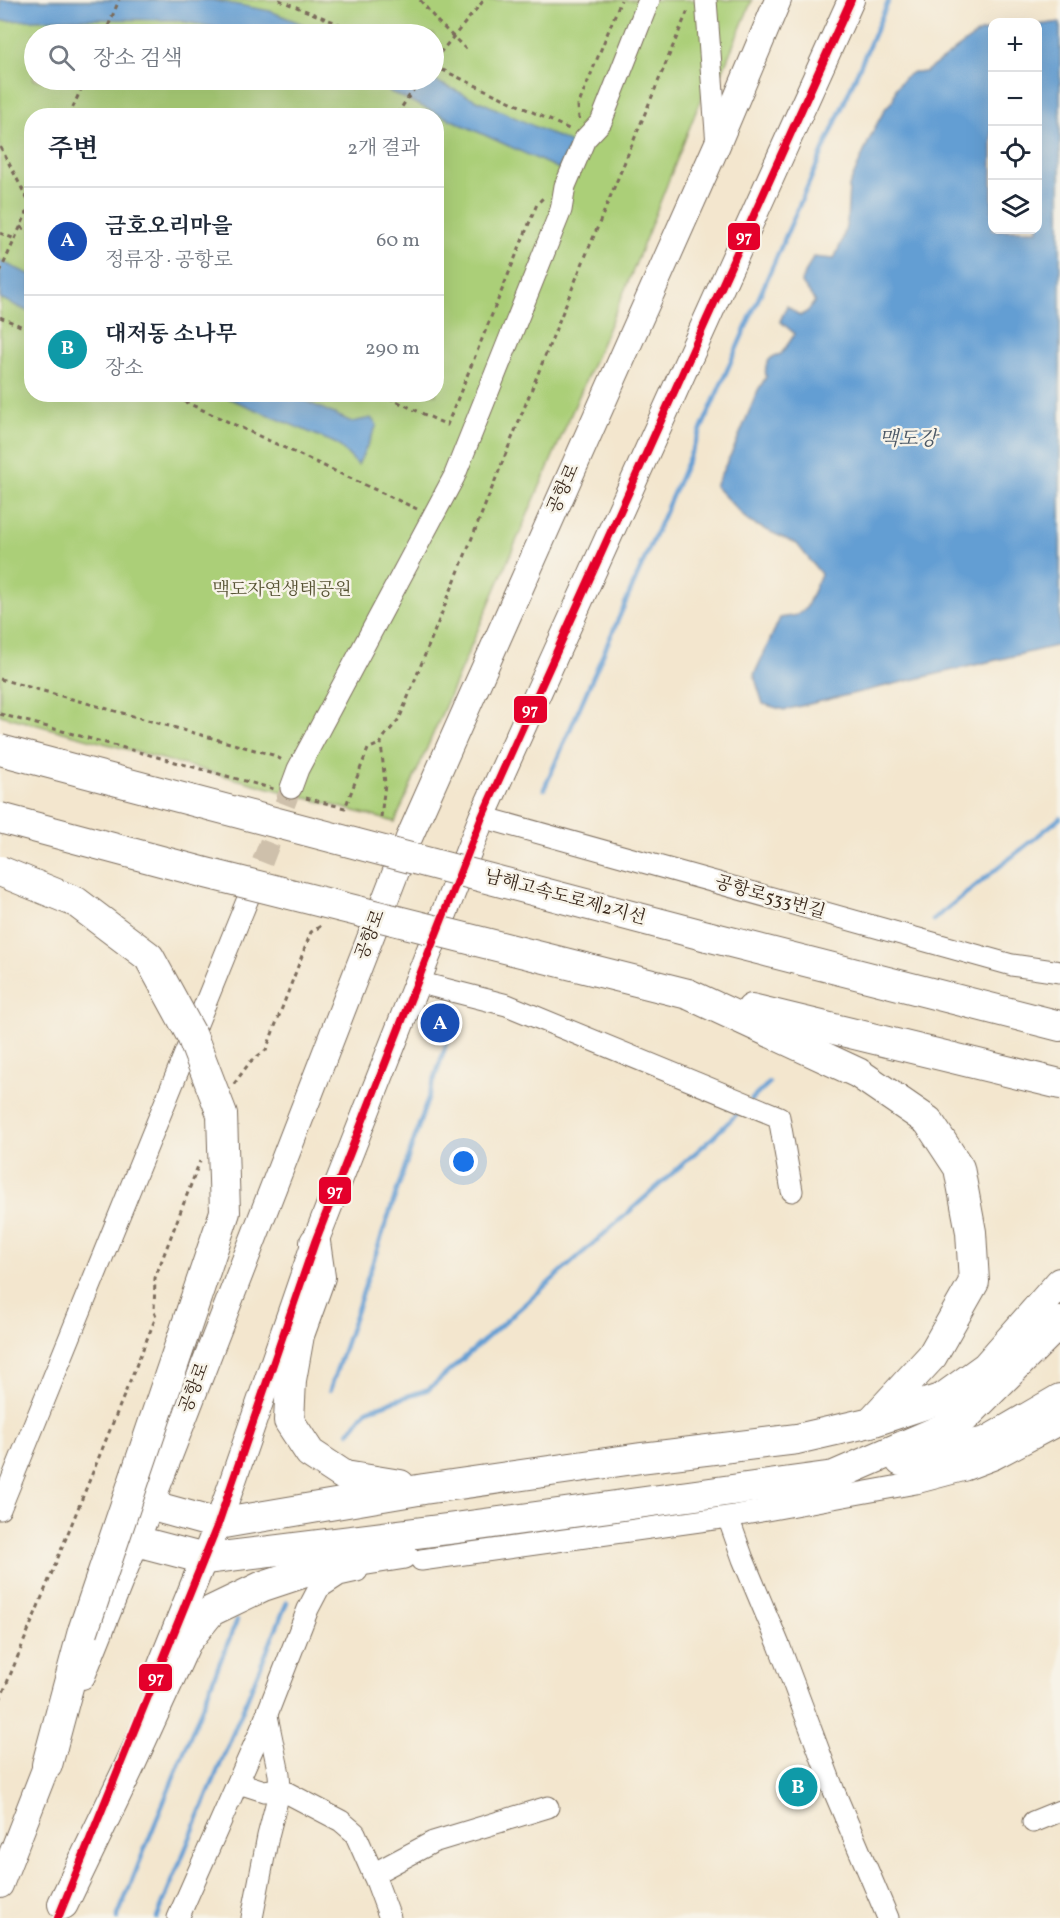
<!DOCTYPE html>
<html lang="ko">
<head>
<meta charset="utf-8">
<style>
  :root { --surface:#fff; --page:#f6f6f7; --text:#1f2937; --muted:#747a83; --line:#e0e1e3; --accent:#b45309 }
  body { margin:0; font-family:Vollkorn,"Noto Serif KR",serif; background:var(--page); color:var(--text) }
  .controls { position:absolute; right:18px; top:18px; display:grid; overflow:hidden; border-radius:12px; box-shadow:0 6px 24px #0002 }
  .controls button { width:54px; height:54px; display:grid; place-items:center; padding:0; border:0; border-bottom:2px solid var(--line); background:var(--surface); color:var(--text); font:30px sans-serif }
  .you { position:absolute; left:464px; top:1162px; width:21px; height:21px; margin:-15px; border:4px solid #fff; border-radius:50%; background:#1a73e8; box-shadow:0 0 0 9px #1a73e833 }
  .badge { display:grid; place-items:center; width:39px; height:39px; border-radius:50%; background:var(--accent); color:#fff; font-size:20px; font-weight:700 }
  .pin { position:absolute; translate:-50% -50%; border:3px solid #fff; box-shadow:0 2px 6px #0006 }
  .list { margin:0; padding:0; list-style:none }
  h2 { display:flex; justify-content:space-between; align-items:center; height:78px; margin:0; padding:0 24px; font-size:26px }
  h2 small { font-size:20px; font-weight:400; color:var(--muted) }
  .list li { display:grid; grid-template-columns:39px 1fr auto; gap:18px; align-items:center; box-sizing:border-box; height:108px; padding:0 24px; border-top:2px solid var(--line) }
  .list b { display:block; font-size:22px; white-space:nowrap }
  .list p { margin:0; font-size:20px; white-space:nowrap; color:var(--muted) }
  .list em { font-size:20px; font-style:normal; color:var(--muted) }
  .icon { flex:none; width:33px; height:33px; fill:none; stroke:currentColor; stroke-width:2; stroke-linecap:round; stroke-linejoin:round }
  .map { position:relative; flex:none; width:1060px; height:1918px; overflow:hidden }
  .search { position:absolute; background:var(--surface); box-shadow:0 6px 24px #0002; left:24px; top:24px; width:420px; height:66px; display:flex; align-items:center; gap:15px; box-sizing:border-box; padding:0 21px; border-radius:33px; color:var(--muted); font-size:22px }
  .panel { position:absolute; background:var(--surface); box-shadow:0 6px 24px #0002; left:24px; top:108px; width:420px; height:294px; border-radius:24px }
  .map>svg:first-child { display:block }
  .green { fill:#abcf78; stroke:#737c4b; stroke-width:1.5; fill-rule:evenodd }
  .water { fill:#649ed3; stroke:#506478; stroke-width:1.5 }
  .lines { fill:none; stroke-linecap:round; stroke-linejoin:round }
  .stream { stroke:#649ed3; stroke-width:4.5 }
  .minor-tunnel { stroke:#cec0ab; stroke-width:21; stroke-dasharray:21 10; stroke-linecap:butt }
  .minor-casing { stroke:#7b6c5c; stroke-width:23 }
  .major-casing { stroke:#7b6c5c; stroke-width:28 }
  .highway-casing { stroke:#7b6c5c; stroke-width:32 }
  .path { stroke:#7b6c5c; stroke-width:3; stroke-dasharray:4.5 4.5; stroke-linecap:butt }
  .minor { stroke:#fff; stroke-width:21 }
  .major { stroke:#fff; stroke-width:26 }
  .highway { stroke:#fff; stroke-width:30 }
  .highway-bridge-casing { stroke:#7b6c5c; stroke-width:32; stroke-linecap:butt }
  .highway-bridge { stroke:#fff; stroke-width:30 }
  .bus-1-casing { stroke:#f7f3e8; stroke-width:12 }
  .bus-1 { stroke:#e4002b; stroke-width:8 }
  .labels { text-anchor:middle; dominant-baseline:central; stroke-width:5; stroke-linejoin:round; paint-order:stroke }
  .street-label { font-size:18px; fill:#3b2a1e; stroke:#f7f3e8 }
  .park-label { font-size:18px; fill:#575334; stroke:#f7f3e8 }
  .water-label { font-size:20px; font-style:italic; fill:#4b5866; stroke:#f7f3e8 }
  .line-badge { stroke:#f7f3e8; stroke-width:2 }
  .badge-label { font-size:16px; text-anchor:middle; font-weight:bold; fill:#fff }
</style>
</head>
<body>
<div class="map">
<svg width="1060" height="1918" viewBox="0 0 1060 1918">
  <rect width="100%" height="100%" fill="#f7f3e8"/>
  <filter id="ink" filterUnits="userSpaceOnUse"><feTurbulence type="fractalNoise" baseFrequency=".0167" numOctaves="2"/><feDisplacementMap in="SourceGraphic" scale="12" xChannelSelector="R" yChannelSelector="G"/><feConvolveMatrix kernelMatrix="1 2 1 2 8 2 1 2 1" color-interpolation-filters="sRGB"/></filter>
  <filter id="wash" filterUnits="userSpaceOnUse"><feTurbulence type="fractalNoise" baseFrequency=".008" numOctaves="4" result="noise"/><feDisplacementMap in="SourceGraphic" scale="24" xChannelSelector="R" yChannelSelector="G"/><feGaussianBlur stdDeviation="1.35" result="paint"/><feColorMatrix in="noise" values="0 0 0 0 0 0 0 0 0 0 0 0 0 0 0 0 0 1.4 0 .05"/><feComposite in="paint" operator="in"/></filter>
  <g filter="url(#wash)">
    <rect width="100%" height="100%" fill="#f3e6ce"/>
    <path class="green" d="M0,0h752l-34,82 -14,9 -72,182 -237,549 -395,-107zM34,34h400v46h-400zM32,116h404v278h-404z"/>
    <g class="water">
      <polygon points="0,0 212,0 270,11 327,34 249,34 175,20 73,19 0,21"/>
      <path d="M1060,22v623l-276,65 -21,-6 -9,-29 26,-57 17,-3 9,-7 15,-34 -24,-30 -48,-22 -34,-36 19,-38 24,-58 8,-13c-2,-14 2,-20 15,-23l14,-20 -15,-13 7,-15 13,10 8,-5 7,-10 -14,-19 12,-25 21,2 8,-18 5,-19 2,-36 24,-55 12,-22 8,-9 3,-12 8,-10 9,-6h12l55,-40 12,-2v200h46v-205z"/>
      <polygon points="364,80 433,80 571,143 559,169"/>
      <polygon points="0,261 31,275 31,313 0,298"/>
      <polygon points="221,395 292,395 352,422 371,418 377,425 358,465 337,444"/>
    </g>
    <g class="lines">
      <g class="stream">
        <polyline points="544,789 889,0"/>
        <polyline points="933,920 1060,818"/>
        <polyline points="751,1100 769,1083"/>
        <polyline points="330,1390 458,1009"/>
        <polyline points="349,1432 367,1410 429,1389 711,1139 743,1108"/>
        <polyline points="117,1918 237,1620"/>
        <polyline points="157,1918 287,1602"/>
      </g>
    </g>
  </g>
  <g filter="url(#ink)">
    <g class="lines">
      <polyline class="minor-tunnel" points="251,891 291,788"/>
      <defs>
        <g id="minor">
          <polyline points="706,0 717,145"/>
          <polyline points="291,788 298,769 454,477 561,210 565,186 585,139 601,122 649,0"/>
          <polyline points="482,817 1012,965 1060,972"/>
          <polyline points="417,982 507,1005 779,1117 792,1191"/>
          <polyline points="0,1509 251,891"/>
          <polyline points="728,1517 743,1559 779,1645 834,1791 888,1918"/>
          <polyline points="421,1560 728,1517 916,1483 965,1470 994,1459 1060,1424"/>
          <polyline points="239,1783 264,1791 280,1789 341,1821 355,1833 377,1883 390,1918"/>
          <polyline points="1033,1822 1060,1811"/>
          <polyline points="373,1874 433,1842 548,1807"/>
          <polyline points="178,1918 260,1732 308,1609 319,1588 339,1575 357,1571"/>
          <polyline points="252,1918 268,1836 280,1789 279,1774 267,1716"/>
        </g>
        <g id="major">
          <polyline points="161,1665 218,1524 315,1242 482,817 851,0"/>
          <polyline points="82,1676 136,1541 409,838 717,145 778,0"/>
          <polyline points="0,1885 54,1746"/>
        </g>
        <g id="highway">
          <polyline points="707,936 1060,1026"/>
          <polyline points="752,1009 1060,1084"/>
          <polyline points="315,1242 320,1277 299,1335 291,1380 289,1421 310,1453 345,1476 400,1485"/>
          <polyline points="874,1421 943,1398 986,1367 1060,1283"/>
          <polyline points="901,1461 986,1442 1060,1399"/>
          <polyline points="149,1505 218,1524 424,1489 641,1458 797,1439 871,1422 932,1356 974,1282 971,1232 959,1168 928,1121 858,1073 688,994"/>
          <polyline points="136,1541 205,1559 456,1528 834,1476 961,1421 1060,1322"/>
          <polyline points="47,1765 83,1631"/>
          <polyline points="63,1904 129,1767 186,1642 211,1611 263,1586 320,1567 402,1554"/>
        </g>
      </defs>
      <use href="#minor" class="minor-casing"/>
      <use href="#major" class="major-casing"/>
      <use href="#highway" class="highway-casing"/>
      <g class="path">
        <polyline points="279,0 364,34"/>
        <polyline points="420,0 438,22 467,50"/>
        <polyline points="105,34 119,0"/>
        <polyline points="434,60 484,0"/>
        <polyline points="434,66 569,129"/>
        <polyline points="397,114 420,80"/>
        <polyline points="69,116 85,80"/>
        <polyline points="579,119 578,106 621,0"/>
        <polyline points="0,149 1,148 30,204"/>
        <polyline points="20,227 32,232"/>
        <polyline points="0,233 15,239"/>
        <polyline points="0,272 32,201"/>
        <polyline points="0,317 32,331"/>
        <polyline points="168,394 417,509"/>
        <polyline points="381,394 447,425 537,204 545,196"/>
        <polyline points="0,679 273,755 284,761"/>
        <polyline points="0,714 274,789"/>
        <polyline points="306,798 345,808 368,749 381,743"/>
        <path d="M381,817l4,-33 -4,-41c3,-9 14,-17 19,-26l176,-438 112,-269"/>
        <polyline points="234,1084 250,1062 266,1050 311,932 321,926"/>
        <polyline points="0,1700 156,1317 154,1312 155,1278 200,1161"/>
      </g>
      <use href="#minor" class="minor"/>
      <use href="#major" class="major"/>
      <use href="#highway" class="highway"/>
      <defs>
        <g id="highway-bridge">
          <polyline points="0,750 707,936"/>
          <polyline points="0,818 206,873 688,994"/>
          <polyline points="0,871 76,902 149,957 192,1036 222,1114 225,1212 83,1631"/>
        </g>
      </defs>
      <use href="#highway-bridge" class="highway-bridge-casing"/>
      <use href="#highway-bridge" class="highway-bridge"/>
      <defs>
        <polyline id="bus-1" points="58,1918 218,1524 315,1242 482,817 851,0"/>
      </defs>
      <use href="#bus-1" class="bus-1-casing"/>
      <use href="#bus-1" class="bus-1"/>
    </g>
  </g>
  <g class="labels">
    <g class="street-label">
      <text transform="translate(564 489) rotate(-66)">공항로</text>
      <text transform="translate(565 898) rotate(15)">남해고속도로제2지선</text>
      <text transform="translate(770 898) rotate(16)">공항로533번길</text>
      <text transform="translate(371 935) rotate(-69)">공항로</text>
      <text transform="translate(195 1388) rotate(-69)">공항로</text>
    </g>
    <g class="park-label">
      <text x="282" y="590">맥도자연생태공원</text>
    </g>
    <g class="water-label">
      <text x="908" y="440">맥도강</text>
    </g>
  </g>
  <g class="line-badge">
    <rect x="727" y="222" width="34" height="29" rx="6" fill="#e4002b"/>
    <rect x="513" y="695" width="35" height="29" rx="6" fill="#e4002b"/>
    <rect x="318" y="1176" width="34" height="29" rx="6" fill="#e4002b"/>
    <rect x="138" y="1663" width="35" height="29" rx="6" fill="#e4002b"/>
  </g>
  <g class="badge-label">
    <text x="744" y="242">97</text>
    <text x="530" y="715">97</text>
    <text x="335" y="1196">97</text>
    <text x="156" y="1683">97</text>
  </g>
</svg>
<div class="controls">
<button>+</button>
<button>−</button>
<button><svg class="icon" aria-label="locate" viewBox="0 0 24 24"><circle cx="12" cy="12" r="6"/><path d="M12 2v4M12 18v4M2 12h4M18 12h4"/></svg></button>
<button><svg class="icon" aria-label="layers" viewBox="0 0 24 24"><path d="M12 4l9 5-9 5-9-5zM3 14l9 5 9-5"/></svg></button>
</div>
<div class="you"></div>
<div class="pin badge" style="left:440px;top:1023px;background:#1a4fb4">A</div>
<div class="pin badge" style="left:798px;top:1787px;background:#0f9aa8">B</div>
<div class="search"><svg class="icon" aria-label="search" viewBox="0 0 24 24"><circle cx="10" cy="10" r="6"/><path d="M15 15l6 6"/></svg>장소 검색</div>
<section class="panel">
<h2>주변<small>2개 결과</small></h2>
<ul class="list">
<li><span class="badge" style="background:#1a4fb4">A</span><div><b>금호오리마을</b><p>정류장 · 공항로</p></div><em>60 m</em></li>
<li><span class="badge" style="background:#0f9aa8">B</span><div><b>대저동 소나무</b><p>장소</p></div><em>290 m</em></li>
</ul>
</section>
</div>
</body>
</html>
